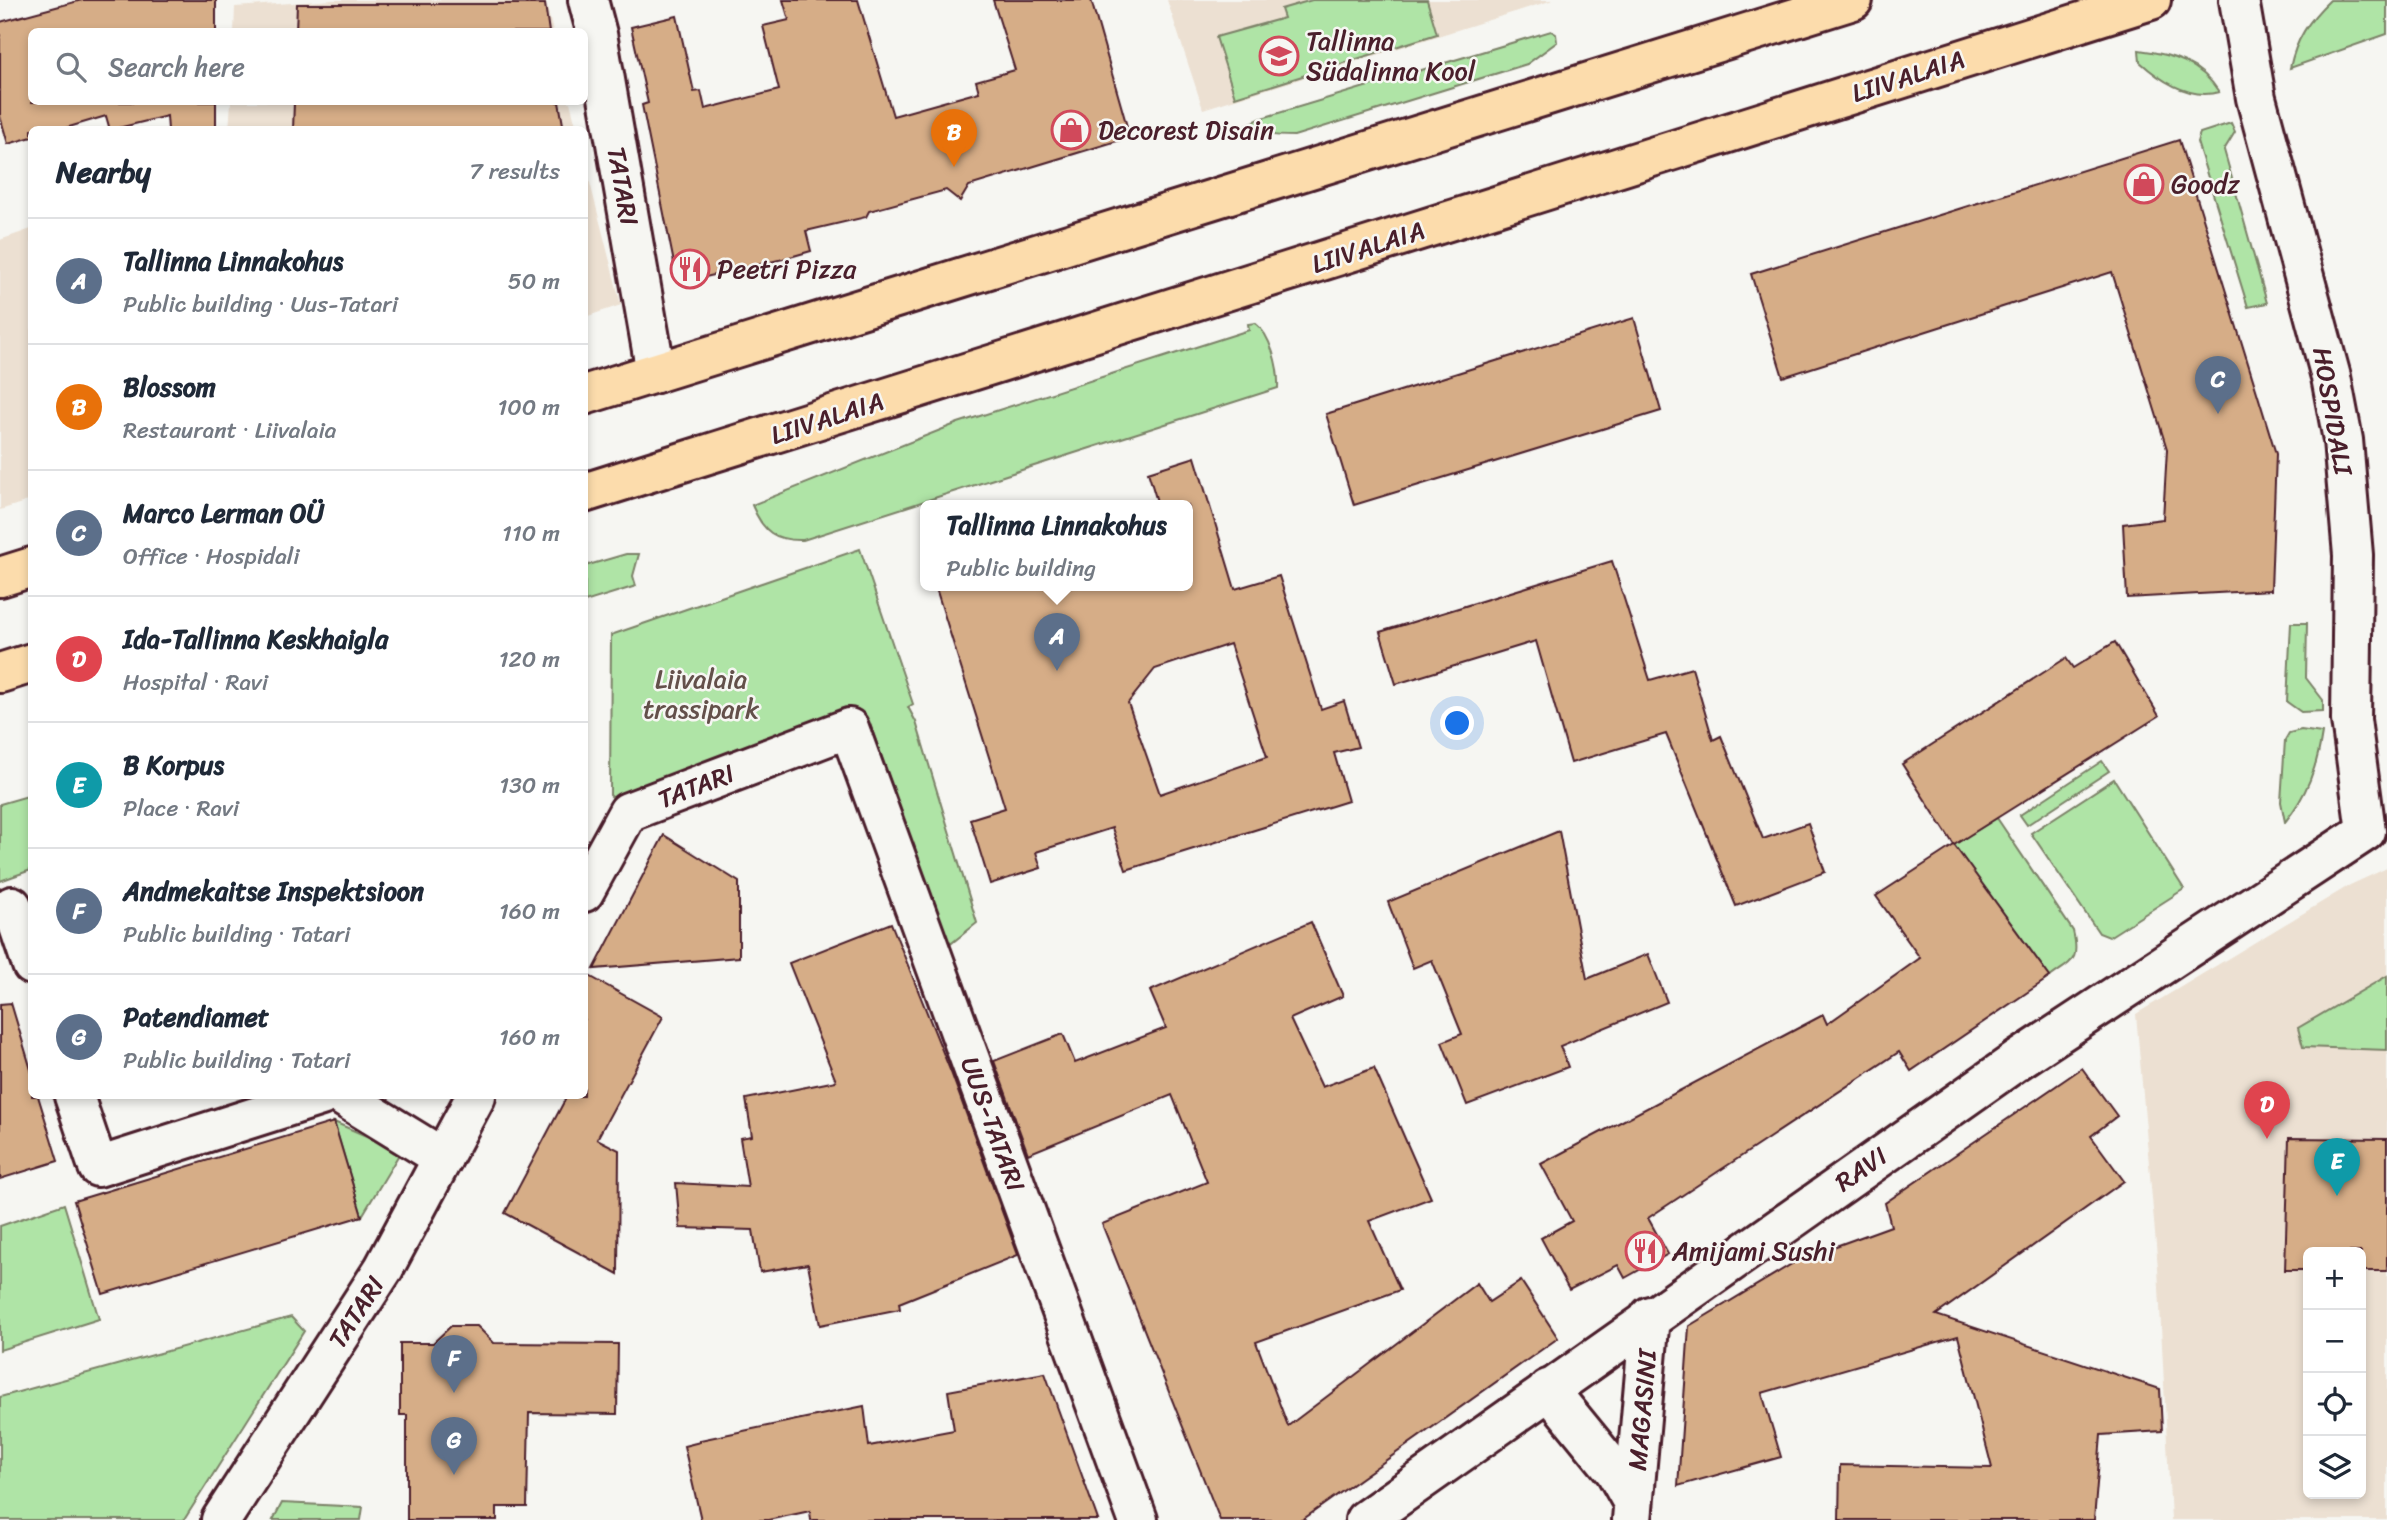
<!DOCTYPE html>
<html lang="en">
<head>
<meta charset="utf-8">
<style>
  :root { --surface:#fff; --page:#f2f2f3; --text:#1f2937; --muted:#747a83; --line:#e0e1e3; --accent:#db2777 }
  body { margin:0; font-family:Sriracha,sans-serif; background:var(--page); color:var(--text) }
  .controls { position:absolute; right:21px; bottom:21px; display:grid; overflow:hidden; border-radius:10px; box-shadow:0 4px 10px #0003 }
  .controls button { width:63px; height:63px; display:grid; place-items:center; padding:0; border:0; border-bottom:2px solid var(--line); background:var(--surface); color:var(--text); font:35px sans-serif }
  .you { position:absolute; left:1458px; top:724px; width:24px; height:24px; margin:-18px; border:5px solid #fff; border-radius:50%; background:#1a73e8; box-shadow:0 0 0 10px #1a73e833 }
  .badge { display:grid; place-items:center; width:46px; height:46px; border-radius:50%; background:var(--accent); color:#fff; font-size:23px; font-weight:700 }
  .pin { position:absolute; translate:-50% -58px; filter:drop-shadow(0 2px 4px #0008) }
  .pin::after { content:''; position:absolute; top:37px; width:24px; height:21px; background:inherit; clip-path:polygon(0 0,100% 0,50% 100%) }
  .popup { position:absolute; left:920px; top:500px; width:273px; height:91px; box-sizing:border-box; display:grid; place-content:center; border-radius:10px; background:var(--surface); filter:drop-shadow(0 2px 5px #0005); font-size:23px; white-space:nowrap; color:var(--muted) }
  .popup b { font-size:26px; color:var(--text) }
  .popup::after { content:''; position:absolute; left:50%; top:100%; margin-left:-14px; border:14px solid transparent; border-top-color:var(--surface) }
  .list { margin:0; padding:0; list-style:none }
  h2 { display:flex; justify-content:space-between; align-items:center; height:91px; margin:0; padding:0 28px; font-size:30px }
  h2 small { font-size:23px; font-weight:400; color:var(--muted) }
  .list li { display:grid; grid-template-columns:46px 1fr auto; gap:21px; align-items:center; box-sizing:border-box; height:126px; padding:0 28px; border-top:2px solid var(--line) }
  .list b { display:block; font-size:26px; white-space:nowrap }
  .list p { margin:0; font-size:23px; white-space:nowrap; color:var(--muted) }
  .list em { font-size:23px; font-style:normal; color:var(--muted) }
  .icon { flex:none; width:38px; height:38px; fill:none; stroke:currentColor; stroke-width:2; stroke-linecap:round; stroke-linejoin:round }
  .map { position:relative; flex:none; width:2387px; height:1520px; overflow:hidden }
  .search { position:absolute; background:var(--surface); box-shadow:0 4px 10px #0003; left:28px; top:28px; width:560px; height:77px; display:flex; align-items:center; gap:18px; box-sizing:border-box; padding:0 24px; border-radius:10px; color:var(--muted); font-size:26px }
  .panel { position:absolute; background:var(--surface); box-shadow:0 4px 10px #0003; left:28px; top:126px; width:560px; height:973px; border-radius:10px }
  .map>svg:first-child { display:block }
  .built { fill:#ece0d2; fill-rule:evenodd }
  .green { fill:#afe4a6; stroke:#7c8268; stroke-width:2 }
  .building { fill:#d6ad87; stroke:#4a1f2b; stroke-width:2; fill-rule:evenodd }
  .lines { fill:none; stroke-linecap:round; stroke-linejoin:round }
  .minor-casing { stroke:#4a1f2b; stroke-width:44 }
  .primary-casing { stroke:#4a1f2b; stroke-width:44 }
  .minor { stroke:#f6f6f2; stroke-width:38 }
  .primary { stroke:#fcdcac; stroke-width:38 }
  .labels { text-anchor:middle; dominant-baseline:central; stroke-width:5; stroke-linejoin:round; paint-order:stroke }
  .poi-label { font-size:26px; fill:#4a1f2b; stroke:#f6f6f2; text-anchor:start }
  .street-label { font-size:26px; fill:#4a1f2b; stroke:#f6f6f2 }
  .park-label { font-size:26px; fill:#63504a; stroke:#f6f6f2 }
</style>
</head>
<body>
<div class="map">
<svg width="2387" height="1520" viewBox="0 0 2387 1520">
  <rect width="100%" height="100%" fill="#f6f6f2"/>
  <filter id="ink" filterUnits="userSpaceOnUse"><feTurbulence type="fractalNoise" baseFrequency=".0143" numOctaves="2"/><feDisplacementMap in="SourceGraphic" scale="14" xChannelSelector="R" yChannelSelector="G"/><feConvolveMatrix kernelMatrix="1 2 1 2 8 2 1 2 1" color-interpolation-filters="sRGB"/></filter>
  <g filter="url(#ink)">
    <g class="built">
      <polygon points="333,0 545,0 553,31 234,32 235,7"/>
      <polygon points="1167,0 1553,0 1203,109"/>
      <polygon points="231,102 570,102 577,129 229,130"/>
      <polygon points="584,159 621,305 585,317 584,317"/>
      <polygon points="31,229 31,500 0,510 0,240"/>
      <path d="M2387,868v652h-216l-13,-252 -22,-254 214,-129zM2308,1252h53v242h-53z"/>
    </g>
    <g class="green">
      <polygon points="1312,0 1427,0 1437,34 1235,97 1216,37 1284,18 1281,9"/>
      <path d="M2330,0h57v34l-97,34c6,-29 19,-48 40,-68z"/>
      <path d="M1551,31l5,3 1,8 -30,22 -233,72c-18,0 -33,0 -48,-11l16,-7z"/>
      <path d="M2139,50c32,4 62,13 80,42 -29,8 -58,-11 -79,-30z"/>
      <polygon points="2231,123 2235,132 2224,150 2267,303 2248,307 2197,142 2200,133"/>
      <path d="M1255,323c16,12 24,45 23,65l-475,152c-28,1 -40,-8 -51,-35l206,-82 291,-93 -1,-6z"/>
      <polygon points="860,549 913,704 908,707 916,722 977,923 948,946 869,721 628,812 610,795 611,635"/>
      <polygon points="626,554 639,554 633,576 636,586 585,602 585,566"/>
      <polygon points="2291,623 2307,623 2306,678 2323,700 2323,711 2301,712 2287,702"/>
      <path d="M2301,730l21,3c-5,34 -15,62 -37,89l-4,-20 4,-62 4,-7z"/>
      <polygon points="2102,761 2109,771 2027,825 2020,815"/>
      <polygon points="2114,779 2184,889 2109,937 2099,933 2031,833"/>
      <polygon points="31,795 31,870 0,881 0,804"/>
      <path d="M1997,818l76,113c7,30 0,29 -23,46l-96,-132z"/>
      <polygon points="2387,976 2387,1050 2303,1047 2298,1028"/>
      <polygon points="334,1122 401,1151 362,1216"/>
      <polygon points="64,1204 99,1319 0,1350 0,1226"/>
      <polygon points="291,1317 304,1331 184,1520 0,1520 0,1397"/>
      <polygon points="282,1503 363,1507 361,1520 273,1520"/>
    </g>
    <g class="building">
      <polygon points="82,0 216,0 216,32 32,32 32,102 216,102 216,130 168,130 167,116 110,130 106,116 59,130 32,130 32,137 8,144 0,116 0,22"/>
      <polygon points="783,0 858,0 893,116 979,92 976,81 1015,70 993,0 1091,0 1130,137 969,186 960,201 946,190 869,211 866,217 806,231 811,251 783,259 697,279 676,273 642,105 648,103 631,27 677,16 694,92 701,91 705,109 779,90 763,26 789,20"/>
      <polygon points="297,4 545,4 549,32 296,32"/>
      <polygon points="294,102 559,102 564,130 293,130"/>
      <polygon points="2179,140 2276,454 2271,590 2127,598 2123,524 2163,519 2167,449 2112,272 1783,377 1751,274"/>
      <polygon points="1634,318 1661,411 1354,505 1326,414"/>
      <path d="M1195,457l40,132 44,-13 42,133 23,-8 14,46 -24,6 14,48 -222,69 -14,-42 -76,24 5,16 -51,16 -20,-65 35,-11 -70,-223h253v-80h-30l-10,-33zM1230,644l37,113 -107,37 -32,-91 27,-34z"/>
      <polygon points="1612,561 1650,680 1692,668 1713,740 1721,736 1763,839 1808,823 1825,872 1736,906 1666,734 1571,763 1536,641 1396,684 1380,632"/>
      <polygon points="2115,642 2159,716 1954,845 1902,764 2066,658 2073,668"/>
      <polygon points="1559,831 1587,979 1648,954 1667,1002 1560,1046 1568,1067 1467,1105 1442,1042 1462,1034 1432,960 1413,968 1388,902"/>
      <polygon points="664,835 739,882 739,957 594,969"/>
      <polygon points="1954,845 2050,977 1911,1071 1899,1052 1648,1218 1668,1254 1625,1278 1618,1265 1569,1290 1541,1238 1572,1221 1541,1164 1823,1015 1827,1024 1920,958 1876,896"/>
      <polygon points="1311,922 1343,996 1290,1019 1322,1087 1374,1068 1431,1198 1369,1221 1400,1290 1256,1342 1288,1426 1477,1283 1489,1302 1521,1281 1558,1338 1302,1520 1220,1520 1102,1224 1207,1182 1172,1095 1028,1154 994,1061 1063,1034 1075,1063 1166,1028 1150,991"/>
      <polygon points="891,923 952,1075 1018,1255 899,1303 900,1309 820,1325 808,1264 760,1272 753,1230 680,1228 676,1183 748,1187 740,1138 752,1136 746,1099 836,1081 789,963"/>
      <polygon points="584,973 663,1017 597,1139 619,1150 618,1274 505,1213 567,1096 584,1096"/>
      <polygon points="11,1003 32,1073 32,1096 38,1096 58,1161 0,1179 0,1004"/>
      <polygon points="2082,1068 2117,1116 2091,1136 2124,1181 1936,1315 2160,1389 2162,1431 2101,1435 2094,1520 1839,1520 1840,1465 1992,1468 1958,1336 1762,1393 1781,1457 1678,1486 1689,1326 1800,1259 1891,1226 1885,1203"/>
      <polygon points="334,1122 362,1216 103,1294 74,1201"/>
      <polygon points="2289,1138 2387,1139 2387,1271 2361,1271 2361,1252 2308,1252 2308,1270 2285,1270"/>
      <polygon points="451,1326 477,1326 494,1343 618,1344 617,1414 529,1413 527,1507 497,1507 497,1520 407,1520 407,1415 400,1415 400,1343 433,1343"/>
      <polygon points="1045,1373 1098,1520 811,1520 810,1511 768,1520 701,1520 684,1446 700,1442 700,1440 864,1406 869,1446 954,1430 948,1391"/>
    </g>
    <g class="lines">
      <defs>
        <g id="minor">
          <polyline points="588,0 597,34 656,373"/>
          <polyline points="584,892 628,812 849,728 1138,1520"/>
          <polyline points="12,906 32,965"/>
          <polyline points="74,1096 98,1167 321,1096"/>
          <polyline points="342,1096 443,1158"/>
          <polyline points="1548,1389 1615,1471 1633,1503"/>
          <polyline points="221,1520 384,1268 476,1096"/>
          <polyline points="1365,1520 2018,1060 2366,831 2351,720 2353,555 2343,440 2331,377 2256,98 2239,0"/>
          <polyline points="1632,1520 1650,1316"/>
        </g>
        <g id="primary">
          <polyline points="584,395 1853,0"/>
          <polyline points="584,493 2151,0"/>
          <polyline points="0,577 32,567"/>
          <polyline points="0,673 32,663"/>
        </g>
      </defs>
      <use href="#minor" class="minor-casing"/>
      <use href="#primary" class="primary-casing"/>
      <use href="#minor" class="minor"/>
      <use href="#primary" class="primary"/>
    </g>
  </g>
  <defs>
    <symbol id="school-ring" viewBox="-11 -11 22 22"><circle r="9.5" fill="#f6f6f2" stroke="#d1495b" stroke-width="1.5"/><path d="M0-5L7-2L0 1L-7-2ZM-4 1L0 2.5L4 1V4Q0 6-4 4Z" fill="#d1495b"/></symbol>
    <symbol id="shop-ring" viewBox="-11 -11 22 22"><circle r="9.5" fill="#f6f6f2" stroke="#d1495b" stroke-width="1.5"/><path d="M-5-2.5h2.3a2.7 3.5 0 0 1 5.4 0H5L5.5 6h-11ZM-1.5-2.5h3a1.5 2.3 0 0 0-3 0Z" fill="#d1495b"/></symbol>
    <symbol id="restaurant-ring" viewBox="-11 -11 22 22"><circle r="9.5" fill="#f6f6f2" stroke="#d1495b" stroke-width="1.5"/><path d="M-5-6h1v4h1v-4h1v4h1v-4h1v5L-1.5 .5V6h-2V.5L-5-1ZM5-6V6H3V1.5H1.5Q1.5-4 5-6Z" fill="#d1495b"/></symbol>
  </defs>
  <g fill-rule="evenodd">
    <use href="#school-ring" x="1257" y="34" width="44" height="44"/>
    <use href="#shop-ring" x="1049" y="108" width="44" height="44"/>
    <use href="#shop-ring" x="2122" y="162" width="44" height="44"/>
    <use href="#restaurant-ring" x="668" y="247" width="44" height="44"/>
    <use href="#restaurant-ring" x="1623" y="1229" width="44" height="44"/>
  </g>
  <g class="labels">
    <g class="poi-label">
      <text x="1306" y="41">Tallinna<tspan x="1306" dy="30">Südalinna Kool</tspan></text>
      <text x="1098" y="130">Decorest Disain</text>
      <text x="2171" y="184">Goodz</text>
      <text x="717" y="269">Peetri Pizza</text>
      <text x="1672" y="1251">Amijami Sushi</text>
    </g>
    <g class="street-label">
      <text transform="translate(1908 76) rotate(-18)">LIIVALAIA</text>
      <text transform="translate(623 186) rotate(80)">TATARI</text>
      <text transform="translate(1368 247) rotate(-18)">LIIVALAIA</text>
      <text transform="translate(2333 411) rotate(80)">HOSPIDALI</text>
      <text transform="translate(827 418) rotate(-18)">LIIVALAIA</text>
      <text transform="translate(696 786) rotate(-21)">TATARI</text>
      <text transform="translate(993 1124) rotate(70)">UUS-TATARI</text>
      <text transform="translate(1861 1169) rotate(-35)">RAVI</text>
      <text transform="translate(356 1312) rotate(-57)">TATARI</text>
      <text transform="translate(1642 1410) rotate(-85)">MAGASINI</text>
    </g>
    <g class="park-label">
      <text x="701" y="679">Liivalaia<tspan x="701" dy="30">trassipark</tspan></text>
    </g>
  </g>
</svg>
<div class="controls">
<button>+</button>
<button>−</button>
<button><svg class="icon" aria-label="locate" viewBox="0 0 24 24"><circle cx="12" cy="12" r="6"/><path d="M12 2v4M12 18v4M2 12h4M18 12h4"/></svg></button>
<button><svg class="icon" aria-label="layers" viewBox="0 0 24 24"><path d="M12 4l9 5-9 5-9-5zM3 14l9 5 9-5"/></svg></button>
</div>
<div class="you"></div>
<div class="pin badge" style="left:1057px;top:671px;background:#5c6f8a">A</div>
<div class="popup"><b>Tallinna Linnakohus</b>Public building</div>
<div class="pin badge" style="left:954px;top:167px;background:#e8710a">B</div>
<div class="pin badge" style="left:2218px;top:414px;background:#5c6f8a">C</div>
<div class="pin badge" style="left:2267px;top:1139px;background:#e0444e">D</div>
<div class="pin badge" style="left:2337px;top:1196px;background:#0f9aa8">E</div>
<div class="pin badge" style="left:454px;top:1393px;background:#5c6f8a">F</div>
<div class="pin badge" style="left:454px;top:1475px;background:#5c6f8a">G</div>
<div class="search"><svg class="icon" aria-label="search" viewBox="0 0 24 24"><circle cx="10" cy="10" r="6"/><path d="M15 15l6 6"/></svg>Search here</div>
<section class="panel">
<h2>Nearby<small>7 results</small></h2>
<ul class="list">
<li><span class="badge" style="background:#5c6f8a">A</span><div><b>Tallinna Linnakohus</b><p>Public building · Uus-Tatari</p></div><em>50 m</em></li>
<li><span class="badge" style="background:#e8710a">B</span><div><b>Blossom</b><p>Restaurant · Liivalaia</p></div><em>100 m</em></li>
<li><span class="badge" style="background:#5c6f8a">C</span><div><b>Marco Lerman OÜ</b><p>Office · Hospidali</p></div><em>110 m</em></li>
<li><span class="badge" style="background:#e0444e">D</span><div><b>Ida-Tallinna Keskhaigla</b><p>Hospital · Ravi</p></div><em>120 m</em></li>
<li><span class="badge" style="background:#0f9aa8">E</span><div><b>B Korpus</b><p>Place · Ravi</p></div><em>130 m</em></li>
<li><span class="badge" style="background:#5c6f8a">F</span><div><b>Andmekaitse Inspektsioon</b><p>Public building · Tatari</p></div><em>160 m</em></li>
<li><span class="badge" style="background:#5c6f8a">G</span><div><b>Patendiamet</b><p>Public building · Tatari</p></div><em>160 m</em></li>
</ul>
</section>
</div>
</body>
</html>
